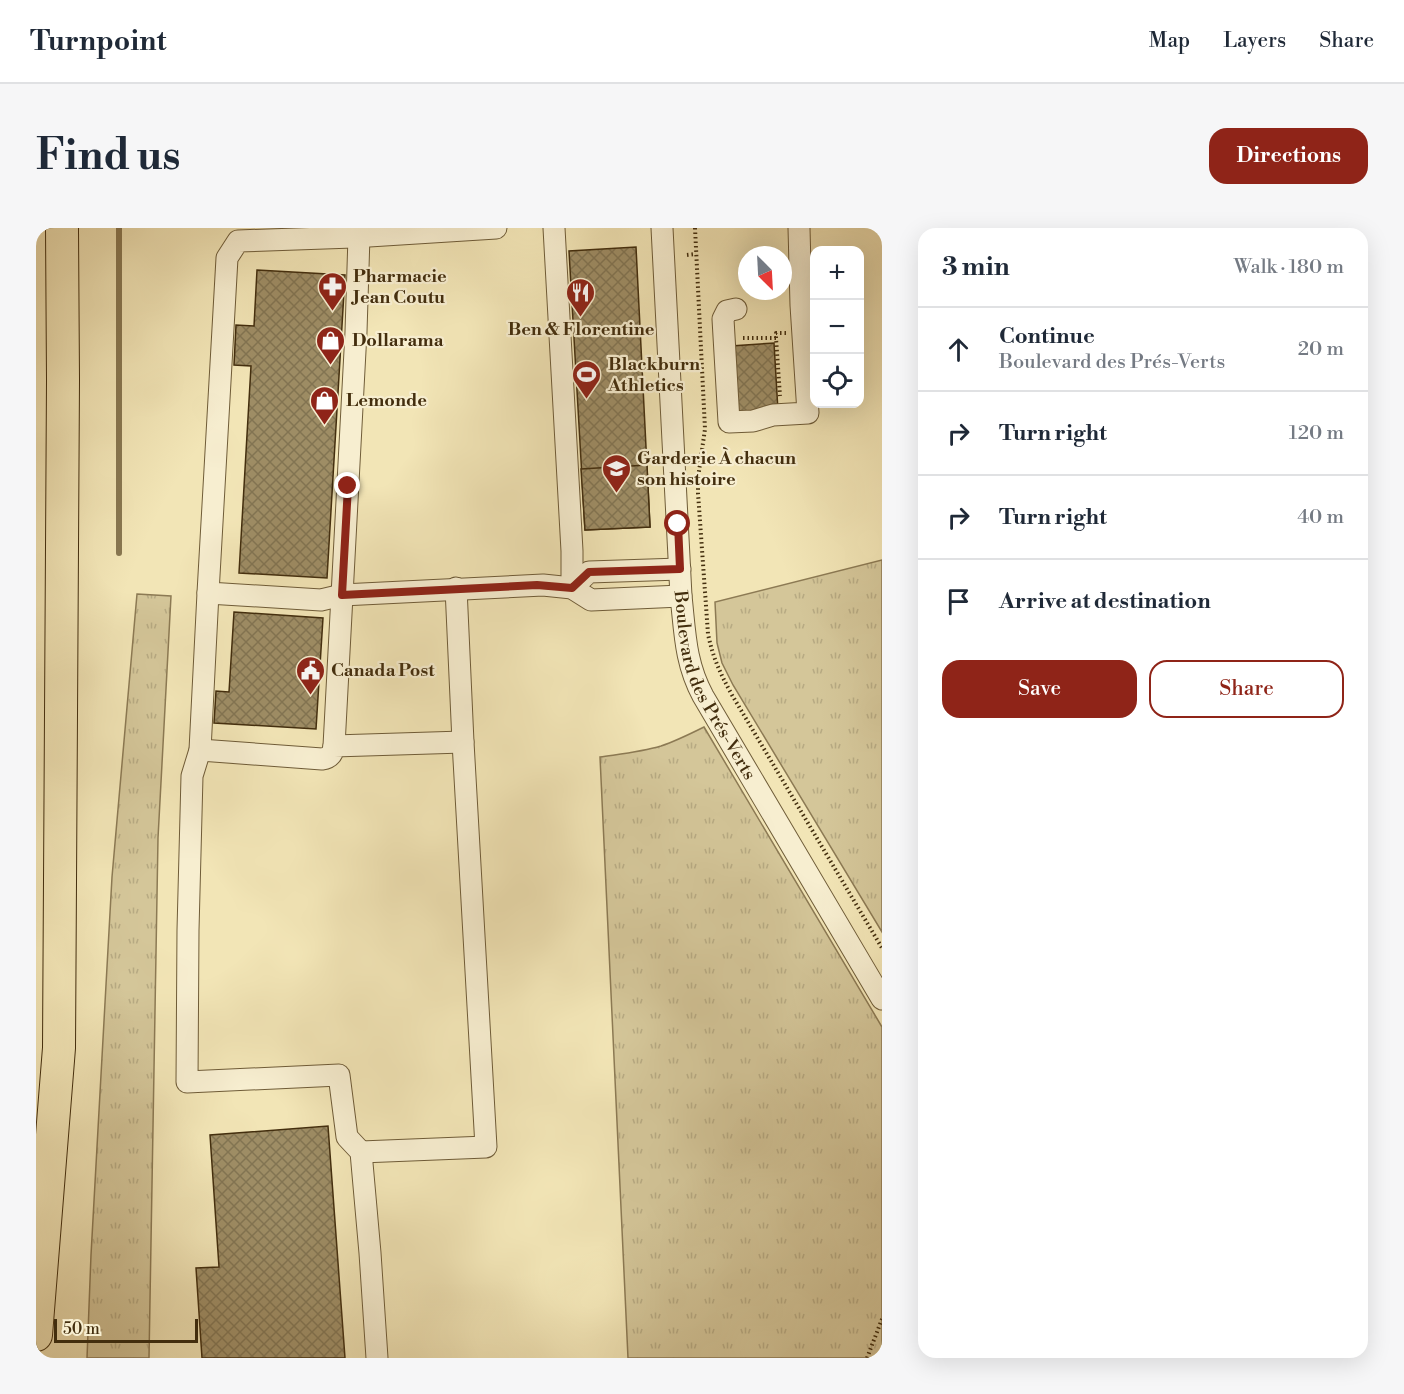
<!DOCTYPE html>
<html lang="en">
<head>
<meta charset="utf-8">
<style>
  :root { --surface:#fff; --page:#f6f6f7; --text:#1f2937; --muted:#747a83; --line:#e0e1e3; --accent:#8f2418 }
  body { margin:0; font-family:"Libre Bodoni",serif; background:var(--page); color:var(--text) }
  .controls { position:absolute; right:18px; top:18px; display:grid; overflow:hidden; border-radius:12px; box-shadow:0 6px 24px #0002 }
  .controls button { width:54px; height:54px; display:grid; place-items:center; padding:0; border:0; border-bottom:2px solid var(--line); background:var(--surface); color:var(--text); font:30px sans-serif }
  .compass { position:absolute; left:702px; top:18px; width:54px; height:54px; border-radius:50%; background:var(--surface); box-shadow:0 6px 24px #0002; rotate:156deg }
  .scale { position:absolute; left:18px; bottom:15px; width:144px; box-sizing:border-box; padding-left:6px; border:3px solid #432e0e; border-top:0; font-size:16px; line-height:21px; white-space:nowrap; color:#432e0e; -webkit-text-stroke:4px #f7eed0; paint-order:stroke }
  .stop { position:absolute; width:18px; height:18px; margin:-14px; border:4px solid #8f2418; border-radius:50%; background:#fff }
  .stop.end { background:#8f2418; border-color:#fff; box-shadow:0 2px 6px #0008 }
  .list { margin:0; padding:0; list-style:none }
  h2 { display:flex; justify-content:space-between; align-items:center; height:78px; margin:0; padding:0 24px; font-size:26px }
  h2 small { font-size:20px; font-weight:400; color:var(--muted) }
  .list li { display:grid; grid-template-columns:39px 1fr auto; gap:18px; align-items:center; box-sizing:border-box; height:84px; padding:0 24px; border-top:2px solid var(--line) }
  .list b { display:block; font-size:22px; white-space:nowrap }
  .list p { margin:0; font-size:20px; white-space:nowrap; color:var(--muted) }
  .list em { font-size:20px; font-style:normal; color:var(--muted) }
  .actions { display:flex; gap:12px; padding:18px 24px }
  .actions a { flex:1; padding:14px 0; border:2px solid var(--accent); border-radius:18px; text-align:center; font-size:21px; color:var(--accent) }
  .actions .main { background:var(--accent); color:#fff }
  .icon { flex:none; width:33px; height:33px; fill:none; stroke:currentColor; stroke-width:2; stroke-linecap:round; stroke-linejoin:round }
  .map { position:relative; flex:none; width:846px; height:1130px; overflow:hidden; border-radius:18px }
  header { display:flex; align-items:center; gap:36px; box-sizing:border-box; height:84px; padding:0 30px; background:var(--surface); border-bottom:2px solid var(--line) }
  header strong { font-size:28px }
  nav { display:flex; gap:33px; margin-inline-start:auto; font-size:21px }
  .intro { display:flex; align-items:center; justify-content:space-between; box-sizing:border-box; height:144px; padding:0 36px }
  h1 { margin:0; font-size:42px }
  .button { padding:15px 27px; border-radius:18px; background:var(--accent); color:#fff; font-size:21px; font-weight:700 }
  main { display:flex; gap:36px; padding:0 36px }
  aside { flex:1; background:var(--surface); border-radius:18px; box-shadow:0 6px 24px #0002 }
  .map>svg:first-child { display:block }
  .grass { fill:url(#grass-tufts); stroke:#8c7a54; stroke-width:1.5 }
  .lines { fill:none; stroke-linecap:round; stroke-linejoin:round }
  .stream { stroke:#887751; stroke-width:6 }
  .building { fill:url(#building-cross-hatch); stroke:#432e0e; stroke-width:1.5 }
  .minor-casing { stroke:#6f5c38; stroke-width:23 }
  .highway-casing { stroke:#432e0e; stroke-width:34 }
  .path { stroke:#432e0e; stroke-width:4; stroke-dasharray:1.5 3; stroke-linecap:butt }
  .minor { stroke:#f7eed0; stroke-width:21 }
  .highway { stroke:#f2e5b6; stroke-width:32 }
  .route { stroke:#8f2418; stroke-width:8 }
  .labels { text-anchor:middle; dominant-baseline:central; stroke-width:4.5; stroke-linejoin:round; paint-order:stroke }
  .poi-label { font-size:18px; font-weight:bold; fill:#432e0e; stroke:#f7eed0; text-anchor:start }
  .street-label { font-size:18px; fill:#432e0e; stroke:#f7eed0 }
</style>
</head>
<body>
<header>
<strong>Turnpoint</strong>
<nav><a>Map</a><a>Layers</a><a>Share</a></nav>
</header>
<div class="intro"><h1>Find us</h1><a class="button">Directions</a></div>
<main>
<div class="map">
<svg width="846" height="1130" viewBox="0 0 846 1130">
  <defs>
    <pattern id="grass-tufts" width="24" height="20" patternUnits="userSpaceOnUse" patternTransform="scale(1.5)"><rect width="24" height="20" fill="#d4c699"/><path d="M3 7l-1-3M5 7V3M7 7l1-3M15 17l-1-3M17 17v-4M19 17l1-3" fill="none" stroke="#b7aa83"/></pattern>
    <pattern id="building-cross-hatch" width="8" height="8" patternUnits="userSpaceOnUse" patternTransform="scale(1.5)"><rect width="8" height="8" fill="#9e8d65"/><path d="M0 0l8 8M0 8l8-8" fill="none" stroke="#827452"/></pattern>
  </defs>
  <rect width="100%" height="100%" fill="#f2e5b6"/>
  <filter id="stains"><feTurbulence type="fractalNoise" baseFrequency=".00333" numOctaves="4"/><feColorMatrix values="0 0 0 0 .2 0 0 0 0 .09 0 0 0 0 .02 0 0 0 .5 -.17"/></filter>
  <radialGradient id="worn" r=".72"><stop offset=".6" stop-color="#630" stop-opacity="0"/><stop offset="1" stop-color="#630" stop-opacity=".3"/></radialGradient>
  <g class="grass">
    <polygon points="846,332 846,704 697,457 686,435 681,415 679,374"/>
    <polygon points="101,366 135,368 122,610 113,1130 51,1130 55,1027 76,649"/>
    <path d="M668,499l178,300v331h-254l-28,-601c20,-3 41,-5 61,-11 15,-5 29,-12 43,-19z"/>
  </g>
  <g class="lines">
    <polyline class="stream" points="83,325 83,0"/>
  </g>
  <g class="building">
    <polygon points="600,19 614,299 549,302 533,23"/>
    <polygon points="221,42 309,47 291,350 203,345 215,138 198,137 200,97 218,98"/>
    <polygon points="738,115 742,183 700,185 695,118"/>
    <polygon points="611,237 614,299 549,302 545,241"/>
    <polygon points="198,384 287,390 280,501 178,495 180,463 193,464"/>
    <polygon points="292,898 309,1130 166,1130 160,1040 183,1039 174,907"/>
  </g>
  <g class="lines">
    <defs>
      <g id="minor">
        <polyline points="460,0 317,9 202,13 191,30 172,365 285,372 306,367 507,357 536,360 555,372 645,368"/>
        <polyline points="518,0 536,323 536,360"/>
        <path id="s1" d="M626,0l19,368c4,36 4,67 22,100l179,303"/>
        <polyline points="700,81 691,83 687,91 693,194 717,193 737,187 772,185 765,77 763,0"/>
        <polyline points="536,360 553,344 644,341"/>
        <polyline points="172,365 164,522 156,548 152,702 151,854 303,847 311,909 325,924 334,1025 341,1130"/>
        <polyline points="298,518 320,104 323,8"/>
        <path d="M164,522l122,9c8,-1 11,-6 12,-13l129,-4"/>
        <polyline points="325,924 450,919 427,514 420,360"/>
      </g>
      <polyline id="highway" points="0,1107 23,820 27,152 26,0"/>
    </defs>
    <use href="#minor" class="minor-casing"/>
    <use href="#highway" class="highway-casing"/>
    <g class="path">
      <path d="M659,0l10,201 -7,49v15l10,141c5,24 12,39 24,61l150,253"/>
      <polyline points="651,27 660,26"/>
      <polyline points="707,110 740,110 744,168"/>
      <polyline points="740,110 740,105 750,105"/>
      <polyline points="831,1130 846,1091"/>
    </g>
    <use href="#minor" class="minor"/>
    <use href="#highway" class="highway"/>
  </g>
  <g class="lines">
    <polyline class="route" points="312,258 306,367 501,357 536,360 553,344 644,341 642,296"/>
  </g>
  <defs>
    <symbol id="pharmacy-pin" viewBox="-11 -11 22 30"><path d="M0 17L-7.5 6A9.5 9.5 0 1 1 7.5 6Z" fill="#8f2418" stroke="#f7eed0"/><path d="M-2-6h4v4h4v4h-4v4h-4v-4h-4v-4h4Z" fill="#fff"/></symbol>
    <symbol id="restaurant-pin" viewBox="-11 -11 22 30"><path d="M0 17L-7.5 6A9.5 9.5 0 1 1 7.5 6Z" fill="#8f2418" stroke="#f7eed0"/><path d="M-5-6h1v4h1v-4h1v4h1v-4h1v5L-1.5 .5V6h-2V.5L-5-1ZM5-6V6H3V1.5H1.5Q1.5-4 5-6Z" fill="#fff"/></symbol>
    <symbol id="shop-pin" viewBox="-11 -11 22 30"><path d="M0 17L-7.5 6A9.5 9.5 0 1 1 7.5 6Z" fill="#8f2418" stroke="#f7eed0"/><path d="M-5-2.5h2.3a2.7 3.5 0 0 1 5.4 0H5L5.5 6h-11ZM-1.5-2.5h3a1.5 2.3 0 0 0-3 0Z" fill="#fff"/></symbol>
    <symbol id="stadium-pin" viewBox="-11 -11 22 30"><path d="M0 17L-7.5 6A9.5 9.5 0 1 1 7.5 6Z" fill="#8f2418" stroke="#f7eed0"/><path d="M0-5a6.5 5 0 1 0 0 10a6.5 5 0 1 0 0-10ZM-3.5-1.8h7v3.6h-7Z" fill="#fff"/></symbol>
    <symbol id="school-pin" viewBox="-11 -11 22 30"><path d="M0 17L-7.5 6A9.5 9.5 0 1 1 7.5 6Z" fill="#8f2418" stroke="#f7eed0"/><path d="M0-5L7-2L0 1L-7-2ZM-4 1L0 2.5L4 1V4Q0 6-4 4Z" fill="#fff"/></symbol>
    <symbol id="civic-pin" viewBox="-11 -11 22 30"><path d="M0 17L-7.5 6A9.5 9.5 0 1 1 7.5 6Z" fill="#8f2418" stroke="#f7eed0"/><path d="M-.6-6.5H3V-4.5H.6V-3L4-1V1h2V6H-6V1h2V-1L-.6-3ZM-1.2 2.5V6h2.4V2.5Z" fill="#fff"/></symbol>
  </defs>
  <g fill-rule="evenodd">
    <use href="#pharmacy-pin" x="280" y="42" width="33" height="45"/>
    <use href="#restaurant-pin" x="528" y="48" width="33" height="45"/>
    <use href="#shop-pin" x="278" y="96" width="33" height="45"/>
    <use href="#stadium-pin" x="534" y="130" width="33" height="45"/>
    <use href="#shop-pin" x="272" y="156" width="33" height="45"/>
    <use href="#school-pin" x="564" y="224" width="33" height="45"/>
    <use href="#civic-pin" x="258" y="426" width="33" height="45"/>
  </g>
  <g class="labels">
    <g class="poi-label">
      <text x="317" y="48">Pharmacie<tspan x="317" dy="21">Jean Coutu</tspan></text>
      <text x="545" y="101" text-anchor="middle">Ben &amp; Florentine</text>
      <text x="316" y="112">Dollarama</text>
      <text x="572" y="136">Blackburn<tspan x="572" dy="21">Athletics</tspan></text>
      <text x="310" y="172">Lemonde</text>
      <text x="601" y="230">Garderie À chacun<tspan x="601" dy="21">son histoire</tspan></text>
      <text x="295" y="442">Canada Post</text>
    </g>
    <g class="street-label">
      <text stroke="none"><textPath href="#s1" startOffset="465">Boulevard des Prés-Verts</textPath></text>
    </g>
  </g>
  <rect width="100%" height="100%" filter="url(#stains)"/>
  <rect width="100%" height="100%" fill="url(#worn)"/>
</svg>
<div class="controls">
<button>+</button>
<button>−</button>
<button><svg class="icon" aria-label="locate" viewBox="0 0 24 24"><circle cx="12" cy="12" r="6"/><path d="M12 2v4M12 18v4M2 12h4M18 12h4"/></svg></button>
</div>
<svg class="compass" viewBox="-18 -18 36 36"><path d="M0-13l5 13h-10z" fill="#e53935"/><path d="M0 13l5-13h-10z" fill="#747a83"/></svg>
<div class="scale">50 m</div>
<div class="stop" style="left:642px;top:296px"></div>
<div class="stop end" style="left:312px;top:258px"></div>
</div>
<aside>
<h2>3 min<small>Walk · 180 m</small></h2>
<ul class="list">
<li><svg class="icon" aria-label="ahead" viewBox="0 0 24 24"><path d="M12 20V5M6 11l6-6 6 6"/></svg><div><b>Continue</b><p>Boulevard des Prés-Verts</p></div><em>20 m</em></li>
<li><svg class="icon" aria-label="right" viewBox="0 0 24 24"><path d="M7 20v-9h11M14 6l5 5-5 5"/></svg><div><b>Turn right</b></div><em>120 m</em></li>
<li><svg class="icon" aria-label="right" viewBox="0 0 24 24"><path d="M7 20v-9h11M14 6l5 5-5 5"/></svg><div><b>Turn right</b></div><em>40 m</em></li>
<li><svg class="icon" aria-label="arrive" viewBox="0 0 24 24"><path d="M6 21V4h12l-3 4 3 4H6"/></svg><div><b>Arrive at destination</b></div></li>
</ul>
<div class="actions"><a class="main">Save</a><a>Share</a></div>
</aside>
</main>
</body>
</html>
